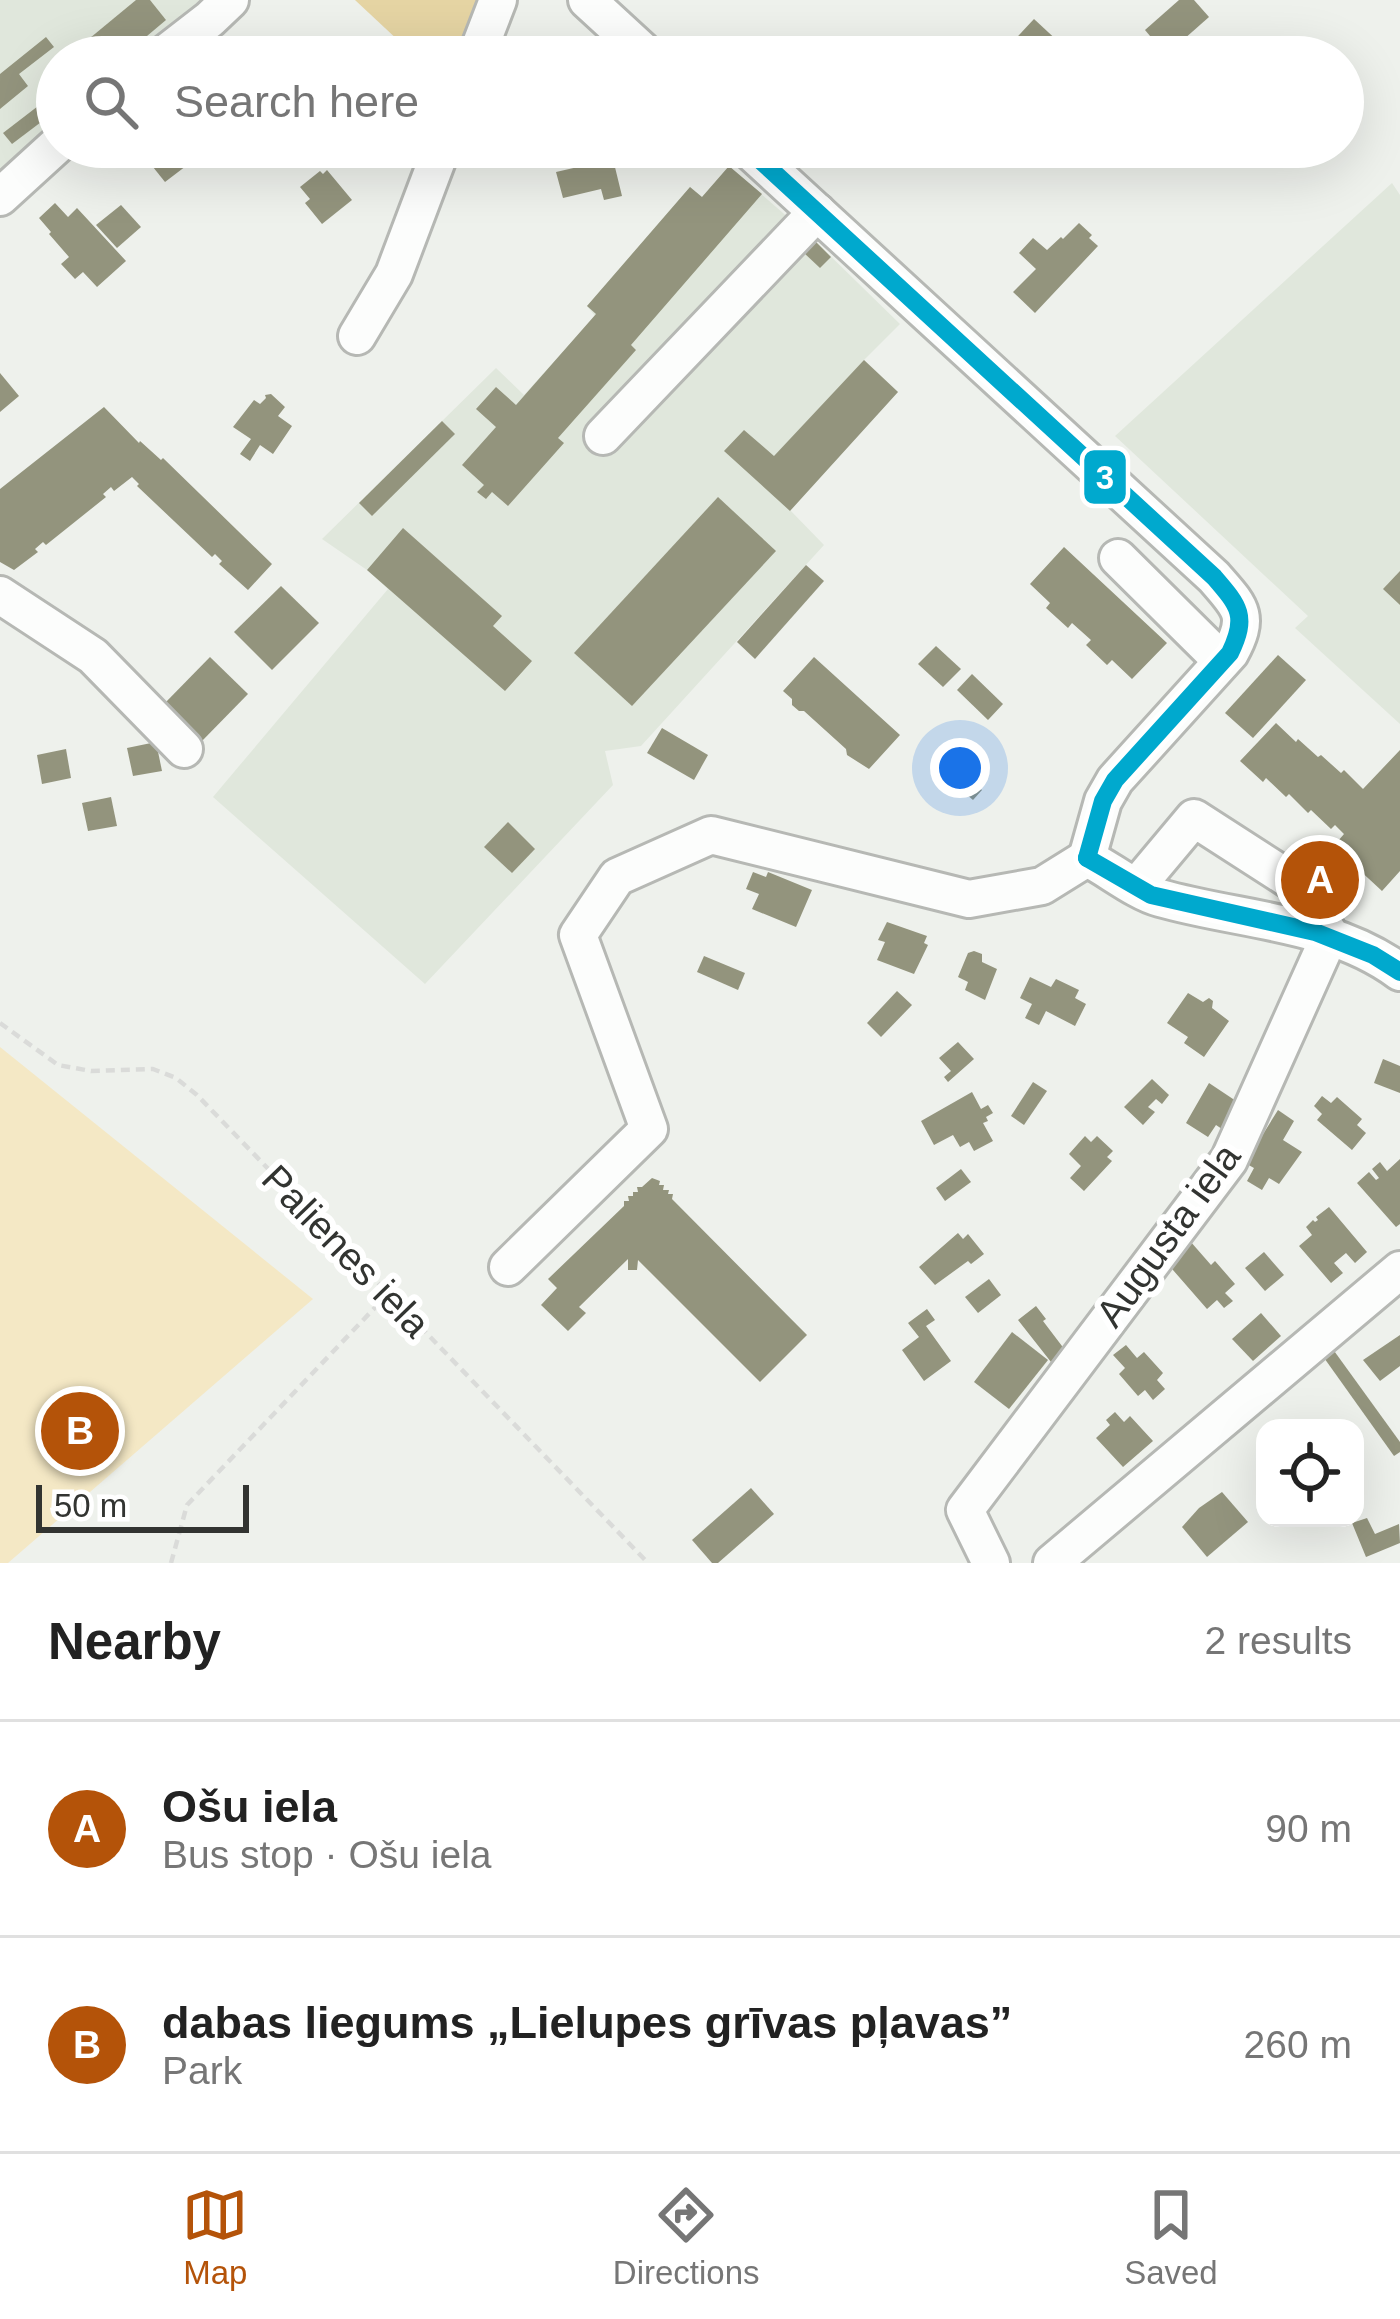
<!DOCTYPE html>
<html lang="en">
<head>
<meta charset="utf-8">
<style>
  :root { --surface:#fff; --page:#f6f6f6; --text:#222; --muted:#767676; --line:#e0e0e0; --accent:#b45309 }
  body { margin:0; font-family:Helvetica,sans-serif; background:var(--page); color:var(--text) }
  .controls { position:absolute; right:36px; bottom:36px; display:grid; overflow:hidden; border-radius:24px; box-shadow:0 12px 48px #0002 }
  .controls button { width:108px; height:108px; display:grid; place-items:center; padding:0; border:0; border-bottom:3px solid var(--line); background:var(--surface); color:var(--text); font:60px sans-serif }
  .scale { position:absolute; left:36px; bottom:30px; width:213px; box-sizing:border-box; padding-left:12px; border:6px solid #323431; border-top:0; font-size:33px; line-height:42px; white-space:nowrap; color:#323431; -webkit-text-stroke:9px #fff; paint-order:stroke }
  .you { position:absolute; left:960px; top:768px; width:42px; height:42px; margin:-30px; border:9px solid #fff; border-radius:50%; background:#1a73e8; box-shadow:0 0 0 18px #1a73e833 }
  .badge { display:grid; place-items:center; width:78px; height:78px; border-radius:50%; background:var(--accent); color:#fff; font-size:39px; font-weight:700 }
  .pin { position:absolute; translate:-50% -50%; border:6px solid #fff; box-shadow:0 3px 12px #0006 }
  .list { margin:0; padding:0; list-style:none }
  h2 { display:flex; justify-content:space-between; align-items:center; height:156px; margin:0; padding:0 48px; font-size:51px }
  h2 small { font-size:39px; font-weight:400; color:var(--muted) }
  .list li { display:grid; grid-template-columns:78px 1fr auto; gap:36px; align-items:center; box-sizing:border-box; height:216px; padding:0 48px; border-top:3px solid var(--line) }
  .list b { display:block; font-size:45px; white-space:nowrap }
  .list p { margin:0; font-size:39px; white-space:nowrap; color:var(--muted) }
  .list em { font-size:39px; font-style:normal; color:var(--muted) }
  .icon { flex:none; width:66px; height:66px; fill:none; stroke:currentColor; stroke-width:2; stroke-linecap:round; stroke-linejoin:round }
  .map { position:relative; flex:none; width:1400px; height:1563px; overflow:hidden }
  .search { position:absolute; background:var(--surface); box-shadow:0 12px 48px #0002; left:36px; right:36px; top:36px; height:132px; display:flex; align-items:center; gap:30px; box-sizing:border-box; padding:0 42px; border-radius:66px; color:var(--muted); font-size:45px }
  .sheet { height:588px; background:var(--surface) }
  nav { display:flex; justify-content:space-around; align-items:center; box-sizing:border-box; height:168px; border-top:3px solid var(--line); background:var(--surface); font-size:33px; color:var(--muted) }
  nav a { display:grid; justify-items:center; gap:6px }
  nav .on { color:var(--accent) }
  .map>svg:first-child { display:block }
  .built { fill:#e0e7dc }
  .green { fill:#f4e8c5 }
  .forest { fill:#e5d4a3 }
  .building { fill:#93947d }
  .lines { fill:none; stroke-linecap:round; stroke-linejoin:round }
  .minor-casing { stroke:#b6b8b4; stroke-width:42 }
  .path { stroke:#dadbd9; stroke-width:4.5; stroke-dasharray:9 6; stroke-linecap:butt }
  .minor { stroke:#fcfdfc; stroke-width:36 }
  .bus-1-casing { stroke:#fff; stroke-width:27 }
  .bus-1 { stroke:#00a9ce; stroke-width:18 }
  .labels { text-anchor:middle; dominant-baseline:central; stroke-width:12; stroke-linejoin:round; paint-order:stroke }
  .street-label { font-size:39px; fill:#323431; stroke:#fff }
  .line-badge { stroke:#fff; stroke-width:4.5 }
  .badge-label { font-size:33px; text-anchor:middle; font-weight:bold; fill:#fff }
</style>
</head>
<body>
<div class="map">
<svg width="1400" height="1563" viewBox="0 0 1400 1563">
  <rect width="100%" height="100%" fill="#eef1ec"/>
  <g class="built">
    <polygon points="0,0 206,0 141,57 57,57 57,131 0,180"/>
    <polygon points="729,166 814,240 900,324 864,360 898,392 790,510 824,545 641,746 605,751 613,785 425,984 213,797 388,589 367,570 322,539 496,368 524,395 595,316 587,306 690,187 702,197"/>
    <polygon points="1392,183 1400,195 1400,724 1295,628 1308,616 1115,436"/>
  </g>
  <polygon class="green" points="0,1047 313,1299 8,1563 0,1563"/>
  <polygon class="forest" points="355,0 487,0 461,57 416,57"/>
  <g class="building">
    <polygon points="136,0 150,0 166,20 122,57 67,57"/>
    <polygon points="1179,0 1194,0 1209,17 1166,55 1145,30"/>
    <polygon points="1034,19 1075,57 1011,57 1004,51"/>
    <polygon points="46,37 54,47 19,74 28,86 0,109 0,74"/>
    <polygon points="55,93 57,110 12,144 3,133"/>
    <polygon points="137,147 204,147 207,150 165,182"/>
    <polygon points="613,159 622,196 604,200 601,189 563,198 556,172"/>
    <polygon points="729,166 762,194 631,345 636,350 558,438 564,443 508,506 492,492 486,499 477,492 484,485 462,465 496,427 476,409 496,387 516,405 596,314 587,306 690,187 702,197"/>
    <polygon points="327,170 352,200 322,224 305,203 310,199 300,187 320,171 323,174"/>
    <polygon points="55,203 68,217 77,208 126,261 97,287 83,272 75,279 61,264 69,257 49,234 51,232 39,218"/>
    <polygon points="121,205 141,227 117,248 96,225"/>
    <polygon points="1079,223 1092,235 1089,238 1098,246 1035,313 1013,292 1036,269 1019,253 1033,238 1047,250 1061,237 1063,239"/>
    <polygon points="814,240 831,257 820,268 803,252"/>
    <polygon points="864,360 898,392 790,511 724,451 744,430 774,456"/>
    <polygon points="0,373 19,396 0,412"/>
    <polygon points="271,394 285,407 278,416 292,426 273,454 260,445 250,461 240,454 251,439 233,427 254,400 260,404 266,398 265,395"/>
    <polygon points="104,407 139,443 140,441 161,460 163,458 272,564 248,590 219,564 222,561 215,554 212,557 137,486 139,484 132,477 114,491 111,487 103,494 106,497 46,545 43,542 35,549 38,552 14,570 0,562 0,489"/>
    <polygon points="442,421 455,434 372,516 359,503"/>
    <polygon points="718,497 776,551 632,706 574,653"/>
    <polygon points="403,528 502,616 493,626 532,661 505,691 367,570"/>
    <polygon points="1064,547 1167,643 1132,679 1112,660 1107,665 1086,645 1091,640 1072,623 1068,628 1046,608 1050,603 1030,584"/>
    <polygon points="806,565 824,581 755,659 737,642"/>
    <polygon points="1400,571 1400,605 1383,589"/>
    <polygon points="281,586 319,623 272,670 234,632"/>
    <polygon points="936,646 961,669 943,687 918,664"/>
    <polygon points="1278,655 1306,680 1253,738 1225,713"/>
    <polygon points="210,657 248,694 201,742 164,704"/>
    <polygon points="814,657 900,735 869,769 847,755 846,749 804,711 799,711 792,705 792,699 783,691"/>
    <polygon points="972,674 1003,704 988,720 957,690"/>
    <polygon points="1276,723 1296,742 1298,739 1318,757 1321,755 1341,773 1344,770 1363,789 1400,750 1400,871 1382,891 1342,854 1347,849 1338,841 1344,834 1335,825 1331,829 1311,810 1308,813 1289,794 1286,797 1266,778 1263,782 1240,761"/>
    <polygon points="662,728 708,755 694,780 647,753"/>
    <polygon points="156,742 162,771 133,776 127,748"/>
    <polygon points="66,749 71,778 42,784 37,755"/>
    <polygon points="968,777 982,790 973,800 959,788"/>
    <polygon points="111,797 117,826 88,831 82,803"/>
    <polygon points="508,822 535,849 512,873 484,847"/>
    <polygon points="753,872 766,877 768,872 812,890 796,927 752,909 759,894 746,889"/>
    <polygon points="887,922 927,936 924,943 928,945 914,974 877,960 885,942 878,940"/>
    <polygon points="974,951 982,954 982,962 997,969 985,1000 965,990 968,982 958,977 968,953"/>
    <polygon points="704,956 745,973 738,990 697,972"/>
    <polygon points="1030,977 1051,987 1056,979 1079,990 1075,998 1086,1004 1075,1026 1046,1011 1039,1025 1025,1018 1032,1004 1020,998"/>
    <polygon points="897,991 912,1005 881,1037 867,1023"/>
    <polygon points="1188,993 1203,1002 1209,998 1213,1001 1212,1008 1229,1021 1204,1057 1184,1043 1188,1037 1167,1023"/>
    <polygon points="958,1042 974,1059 948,1082 944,1077 951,1071 939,1058"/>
    <polygon points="1383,1059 1400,1066 1400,1093 1374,1083"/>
    <polygon points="1152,1079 1169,1095 1162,1104 1156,1099 1148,1107 1155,1112 1143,1125 1124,1107"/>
    <polygon points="1033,1082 1047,1091 1024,1125 1011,1116"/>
    <polygon points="1209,1083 1239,1103 1222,1129 1216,1125 1208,1137 1186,1123"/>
    <polygon points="972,1092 981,1109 988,1105 993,1113 986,1117 988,1121 983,1123 993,1141 974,1151 969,1142 960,1147 953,1135 934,1145 921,1121"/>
    <polygon points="1322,1096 1331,1103 1337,1097 1362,1119 1357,1125 1366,1133 1352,1150 1317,1120 1322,1114 1314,1106"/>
    <polygon points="1278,1110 1294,1121 1283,1140 1302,1152 1279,1184 1269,1178 1262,1190 1247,1181 1254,1168 1245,1163"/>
    <polygon points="1085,1136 1091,1142 1097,1136 1113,1151 1107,1157 1112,1161 1084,1191 1070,1178 1081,1166 1069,1154"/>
    <polygon points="1400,1159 1400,1224 1396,1227 1357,1183 1369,1172 1376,1180 1379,1178 1372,1169 1380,1162 1387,1171"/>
    <polygon points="961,1169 971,1182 945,1201 936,1188"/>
    <polygon points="652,1178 660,1181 659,1185 664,1185 663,1190 669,1190 668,1194 673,1194 672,1199 807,1335 760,1382 638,1260 637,1270 628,1270 628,1259 579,1307 586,1313 568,1331 541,1305 557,1288 548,1279 624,1206 624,1201 629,1201 628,1196 633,1196 633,1192 638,1192 637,1187 642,1187"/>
    <polygon points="1329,1207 1367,1252 1355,1263 1346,1253 1334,1263 1343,1273 1331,1283 1299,1246 1312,1235 1306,1227 1313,1220 1315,1222 1318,1220 1316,1217"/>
    <polygon points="958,1233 963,1239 968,1234 984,1254 971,1264 968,1261 935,1285 919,1267"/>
    <polygon points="1190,1241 1211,1265 1215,1261 1235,1284 1225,1293 1233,1301 1224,1308 1217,1300 1207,1309 1166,1262"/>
    <polygon points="1264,1252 1284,1275 1265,1291 1245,1268"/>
    <polygon points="989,1279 1001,1295 978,1313 965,1297"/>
    <polygon points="1036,1306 1046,1319 1043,1321 1065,1350 1051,1362 1018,1320"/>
    <polygon points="927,1309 935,1320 926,1326 951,1361 924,1381 902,1350 919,1337 908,1323"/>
    <polygon points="1261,1313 1281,1336 1253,1361 1232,1339"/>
    <polygon points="1012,1332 1048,1360 1009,1409 974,1382"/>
    <polygon points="1400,1335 1400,1366 1380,1381 1363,1360"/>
    <polygon points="1126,1345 1137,1358 1144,1352 1163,1373 1157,1380 1165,1389 1153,1400 1145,1390 1138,1396 1119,1374 1125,1368 1113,1355"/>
    <polygon points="1332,1348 1400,1442 1400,1452 1394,1456 1322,1355"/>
    <polygon points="1115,1412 1124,1422 1130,1416 1153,1441 1123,1467 1096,1438 1110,1425 1106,1420"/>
    <polygon points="751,1488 774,1514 718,1563 712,1563 692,1540"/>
    <polygon points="1222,1492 1248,1522 1207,1557 1182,1527 1199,1508"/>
    <polygon points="1367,1518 1375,1534 1399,1524 1400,1543 1366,1557 1352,1523"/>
  </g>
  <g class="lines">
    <defs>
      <g id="minor">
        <polyline points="587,0 649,57"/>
        <polyline points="161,57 210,19 230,0"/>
        <polyline points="476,57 498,0"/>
        <path d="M746,147l468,430c26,30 37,38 16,76l-115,127 -12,21 -16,57"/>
        <polyline points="0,197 57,145"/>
        <polyline points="357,336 394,274 442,147"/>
        <polyline points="603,436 817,212"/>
        <polyline points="1118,558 1222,661"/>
        <polyline points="0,595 93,656 184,749"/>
        <path d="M1087,858c22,11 50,34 73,40 81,23 171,23 240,74"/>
        <polyline points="1137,886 1194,818 1298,885 1330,935"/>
        <polyline points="508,1267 649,1129 578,935 617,877 711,835 969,899 1042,886 1087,858"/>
        <polyline points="991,1563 965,1510 1229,1160 1330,935"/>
        <polyline points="1052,1563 1400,1270"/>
      </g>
    </defs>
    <use href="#minor" class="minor-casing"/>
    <g class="path">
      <polyline points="0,1023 58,1065 91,1071 153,1069 176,1078 197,1095 648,1563"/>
      <polyline points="171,1563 187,1505 386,1296"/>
    </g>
    <use href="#minor" class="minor"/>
    <defs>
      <g id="bus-1">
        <path d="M746,147l468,430c25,29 34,39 16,76l-115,127 -12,21 -16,57"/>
        <polyline points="1087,858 1151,895 1315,932 1373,955 1400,972"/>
      </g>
    </defs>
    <use href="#bus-1" class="bus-1-casing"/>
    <use href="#bus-1" class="bus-1"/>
  </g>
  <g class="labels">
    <g class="street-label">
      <text transform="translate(1168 1235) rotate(-54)">Augusta iela</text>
      <text transform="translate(346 1251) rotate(46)">Palienes iela</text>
    </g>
  </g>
  <rect class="line-badge" x="1082" y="448" width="46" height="58" rx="12" fill="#00a9ce"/>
  <g class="badge-label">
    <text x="1105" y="489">3</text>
  </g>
</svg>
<div class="controls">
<button><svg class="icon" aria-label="locate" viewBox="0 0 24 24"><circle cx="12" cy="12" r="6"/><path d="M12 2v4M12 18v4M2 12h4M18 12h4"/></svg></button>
</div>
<div class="scale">50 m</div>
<div class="you"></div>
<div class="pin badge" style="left:1320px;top:880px">A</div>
<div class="pin badge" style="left:80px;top:1431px">B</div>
<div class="search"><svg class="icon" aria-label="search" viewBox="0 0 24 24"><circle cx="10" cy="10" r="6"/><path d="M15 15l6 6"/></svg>Search here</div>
</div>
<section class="sheet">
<h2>Nearby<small>2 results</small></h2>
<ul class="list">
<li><span class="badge">A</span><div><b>Ošu iela</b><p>Bus stop · Ošu iela</p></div><em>90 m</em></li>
<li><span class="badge">B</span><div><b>dabas liegums „Lielupes grīvas pļavas”</b><p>Park</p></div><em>260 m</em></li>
</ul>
</section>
<nav>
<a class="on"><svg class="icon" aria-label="map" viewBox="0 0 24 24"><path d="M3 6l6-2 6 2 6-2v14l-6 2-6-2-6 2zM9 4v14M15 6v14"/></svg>Map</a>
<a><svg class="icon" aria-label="directions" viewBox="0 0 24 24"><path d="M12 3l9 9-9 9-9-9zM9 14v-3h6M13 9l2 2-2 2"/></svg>Directions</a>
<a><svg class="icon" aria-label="saved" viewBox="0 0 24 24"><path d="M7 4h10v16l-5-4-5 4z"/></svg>Saved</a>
</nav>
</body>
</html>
